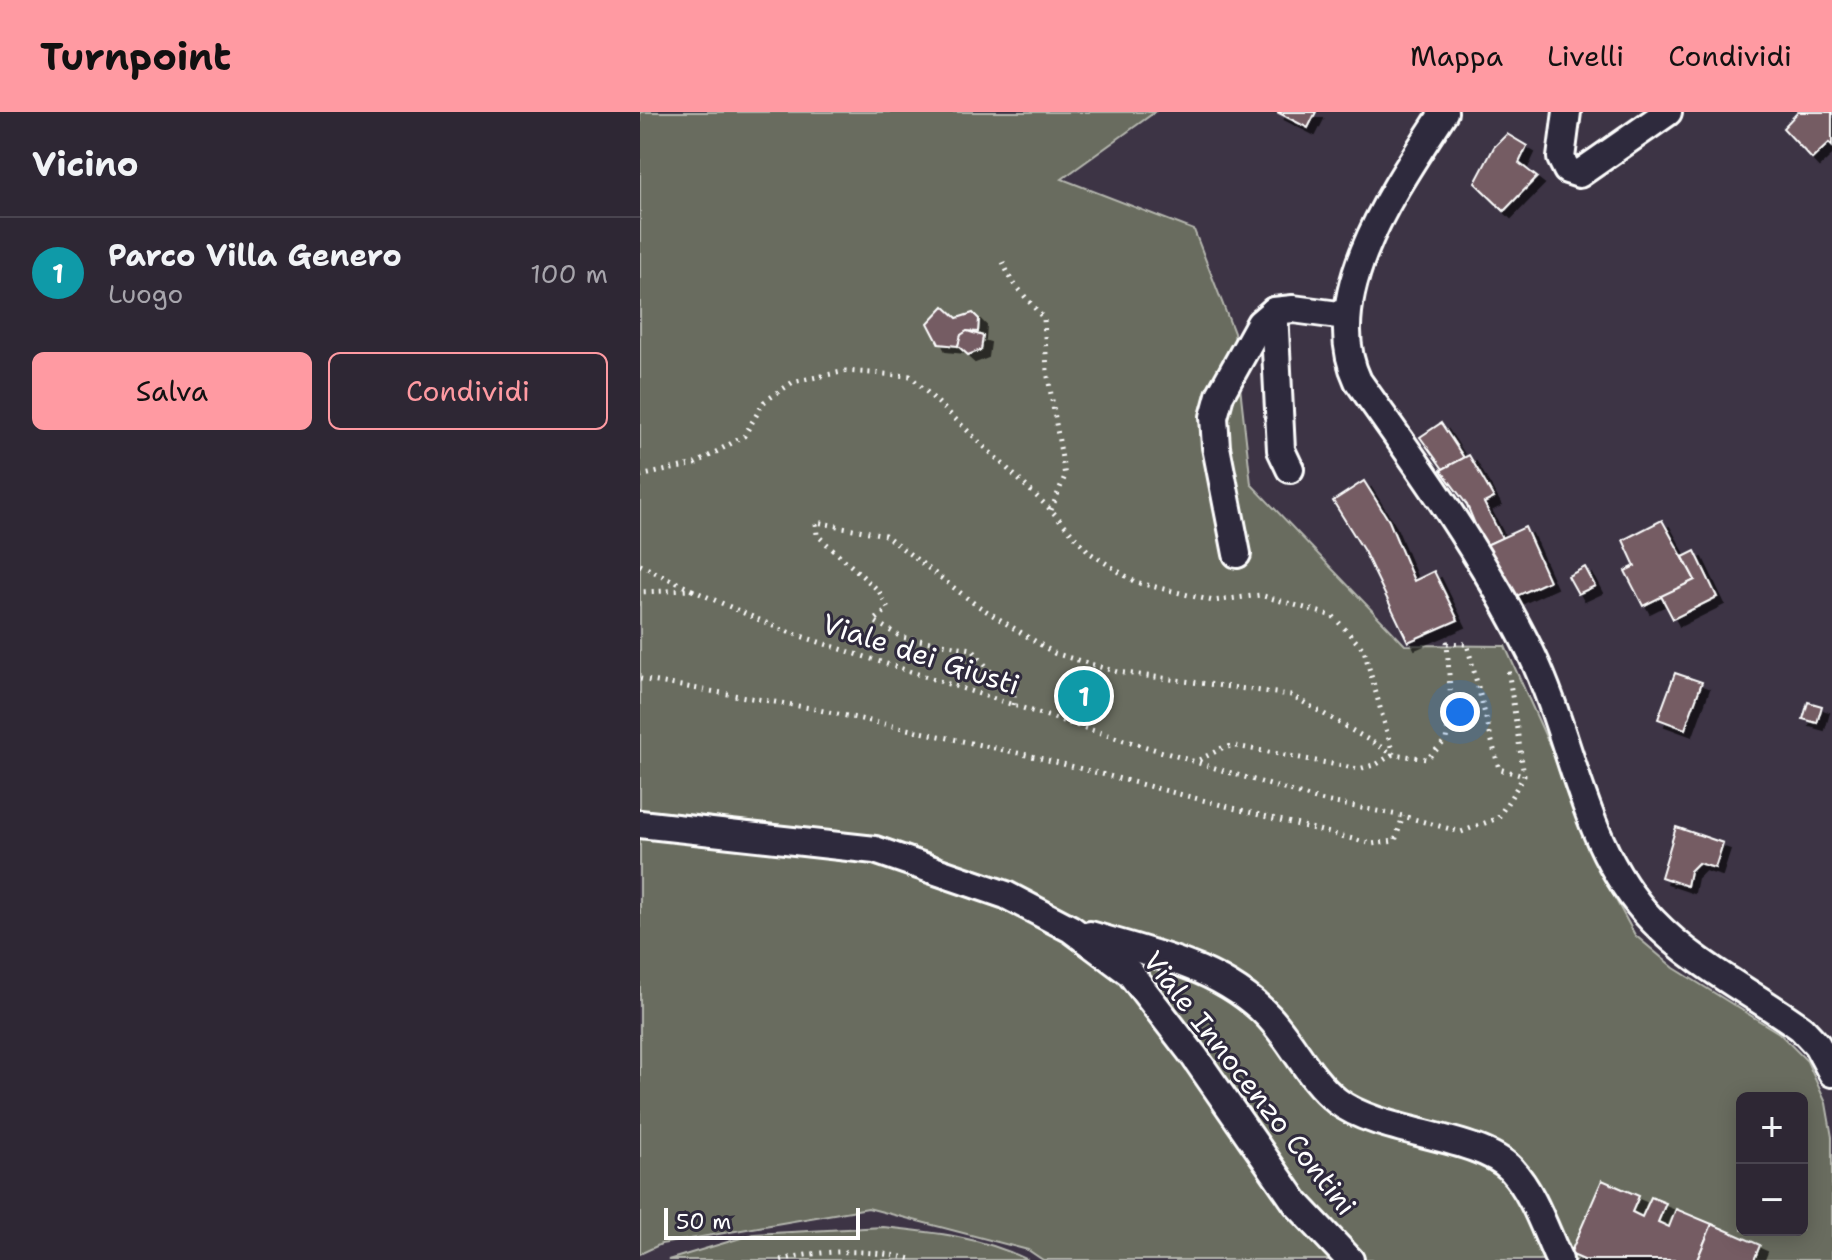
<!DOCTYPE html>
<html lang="it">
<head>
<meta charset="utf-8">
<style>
  :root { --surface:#2e2734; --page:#362f3c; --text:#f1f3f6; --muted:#a7a5ac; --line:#49444f; --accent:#ff9aa2 }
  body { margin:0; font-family:"Shantell Sans",sans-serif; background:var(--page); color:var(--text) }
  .controls { position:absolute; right:24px; bottom:24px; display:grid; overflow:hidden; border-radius:12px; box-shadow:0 4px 20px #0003 }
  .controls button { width:72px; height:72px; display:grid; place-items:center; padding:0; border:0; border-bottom:2px solid var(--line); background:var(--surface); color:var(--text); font:40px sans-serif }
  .scale { position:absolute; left:24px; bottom:20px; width:196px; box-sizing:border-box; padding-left:8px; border:4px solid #fff; border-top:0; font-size:22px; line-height:28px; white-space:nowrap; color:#fff; -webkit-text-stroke:6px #2f2a3d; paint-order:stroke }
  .you { position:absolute; left:820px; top:600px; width:28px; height:28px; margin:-20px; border:6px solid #fff; border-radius:50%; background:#1a73e8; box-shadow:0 0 0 12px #1a73e833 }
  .badge { display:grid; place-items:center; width:52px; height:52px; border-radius:50%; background:var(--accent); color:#fff; font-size:26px; font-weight:700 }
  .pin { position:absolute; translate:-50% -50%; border:4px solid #fff; box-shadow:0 2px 8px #0006 }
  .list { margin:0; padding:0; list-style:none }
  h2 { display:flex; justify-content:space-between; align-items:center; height:104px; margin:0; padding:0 32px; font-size:34px }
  h2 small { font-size:26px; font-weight:400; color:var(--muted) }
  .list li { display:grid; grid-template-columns:52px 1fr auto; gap:24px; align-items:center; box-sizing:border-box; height:112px; padding:0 32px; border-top:2px solid var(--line) }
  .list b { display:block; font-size:30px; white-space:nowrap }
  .list p { margin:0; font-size:26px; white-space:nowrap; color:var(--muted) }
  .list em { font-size:26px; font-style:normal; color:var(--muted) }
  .actions { display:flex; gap:16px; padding:24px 32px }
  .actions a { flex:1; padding:18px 0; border:2px solid var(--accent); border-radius:12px; text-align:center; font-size:28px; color:var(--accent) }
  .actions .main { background:var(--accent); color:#111 }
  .map { position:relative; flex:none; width:1192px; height:1148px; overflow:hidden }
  header { display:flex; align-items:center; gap:48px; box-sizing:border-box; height:112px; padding:0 40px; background:var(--accent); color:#111 }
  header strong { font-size:38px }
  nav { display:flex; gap:44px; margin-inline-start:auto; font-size:28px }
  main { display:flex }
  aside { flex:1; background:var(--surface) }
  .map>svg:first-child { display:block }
  .green { fill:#696c5e; stroke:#b4b6ae; stroke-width:2; fill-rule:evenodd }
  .building { fill:#745c64; stroke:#fff; stroke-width:2; filter:url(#shadow) }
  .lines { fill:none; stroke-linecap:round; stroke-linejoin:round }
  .minor-casing { stroke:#fff; stroke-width:32 }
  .path { stroke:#fff; stroke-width:5; stroke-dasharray:2 6; stroke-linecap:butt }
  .minor { stroke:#2f2a3d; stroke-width:26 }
  .labels { text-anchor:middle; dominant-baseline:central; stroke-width:6; stroke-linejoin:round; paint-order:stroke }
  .street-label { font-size:28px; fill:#fff; stroke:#2f2a3d }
</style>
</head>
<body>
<header>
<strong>Turnpoint</strong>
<nav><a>Mappa</a><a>Livelli</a><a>Condividi</a></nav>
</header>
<main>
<aside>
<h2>Vicino<small></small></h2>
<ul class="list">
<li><span class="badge" style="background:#0f9aa8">1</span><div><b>Parco Villa Genero</b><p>Luogo</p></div><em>100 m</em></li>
</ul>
<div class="actions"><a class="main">Salva</a><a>Condividi</a></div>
</aside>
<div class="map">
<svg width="1192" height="1148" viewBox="0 0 1192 1148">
  <defs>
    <filter id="shadow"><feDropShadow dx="7" dy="7" stdDeviation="0" flood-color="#0009"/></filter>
  </defs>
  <rect width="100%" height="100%" fill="#3d3445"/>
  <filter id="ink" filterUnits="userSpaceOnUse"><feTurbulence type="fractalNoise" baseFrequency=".0125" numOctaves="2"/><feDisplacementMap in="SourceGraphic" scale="16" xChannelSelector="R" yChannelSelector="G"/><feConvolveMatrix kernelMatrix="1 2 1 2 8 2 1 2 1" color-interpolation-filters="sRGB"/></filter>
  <g filter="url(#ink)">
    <g class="green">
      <path d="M0,0h515l-93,67 132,51 40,103 17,151 154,161 100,1 45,100 47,119 38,70 39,33 105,65 28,28 19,42 6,34v123h-789l-15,-10 -160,-42 -207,36 -21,10zM1102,986h60v132h-60z"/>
      <path d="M243,1115c50,5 99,10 145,33h-360l86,-26z"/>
    </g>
    <g class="building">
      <polygon points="637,0 676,0 668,16"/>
      <polygon points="1158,0 1192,0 1192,34 1189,31 1172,47 1143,16"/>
      <polygon points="867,22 887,34 879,51 897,65 864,99 835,71 854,35"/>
      <polygon points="304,194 317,206 333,201 339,207 338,220 327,219 321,223 318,234 299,232 288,211"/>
      <polygon points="327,219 343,224 341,238 328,243 318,234 321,223"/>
      <polygon points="801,311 824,346 803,357 780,325"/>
      <polygon points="829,343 854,386 844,391 862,426 844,434 827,393 801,358"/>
      <polygon points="724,369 749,409 774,469 794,459 818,508 768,530 724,439 693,389"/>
      <polygon points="1022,408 1055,468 1003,494 985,459 995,454 983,428"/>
      <polygon points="885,415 909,469 868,488 844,434"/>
      <polygon points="1055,439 1077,485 1033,507 1021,484 1055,468 1043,445"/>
      <polygon points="945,455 955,474 938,482 928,464"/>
      <polygon points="1035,561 1062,570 1045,617 1018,607"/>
      <polygon points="1168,590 1182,594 1177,611 1163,607"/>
      <polygon points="1036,715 1083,731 1075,756 1058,751 1050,759 1047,774 1021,765"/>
      <polygon points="962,1068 999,1084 992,1100 1002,1105 1011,1085 1026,1091 1018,1110 1029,1115 1036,1097 1072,1112 1057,1148 944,1148 930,1142"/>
      <polygon points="1072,1112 1120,1133 1114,1148 1057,1148"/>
    </g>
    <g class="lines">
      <defs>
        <g id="minor">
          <path d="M804,0c-45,70 -127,183 -86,269 63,88 125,175 173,272 43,89 51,194 122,268 42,44 100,72 148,107l16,17 15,28"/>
          <polyline points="927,0 921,46 927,58 939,62 1028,0"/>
          <polyline points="634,199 641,338 650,357"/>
          <polyline points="597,442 576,335 574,305 580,283 620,211 634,199 653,197 706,204"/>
          <polyline points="0,712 235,738 366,783 431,817 490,861 554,944 656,1091 710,1148"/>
          <path d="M450,823c63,19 132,32 179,82 25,27 39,61 68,84 42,33 142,34 174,68 23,25 34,61 48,91"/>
        </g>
      </defs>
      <use href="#minor" class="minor-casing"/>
      <g class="path">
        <polyline points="363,150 371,168 404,207 407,259 425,364 411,398"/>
        <polyline points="0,364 55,352 104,324 124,290 153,270 206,259 270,264 411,398 450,441 495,470 573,489 620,483 693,504 724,538 753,642 787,647 806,628 811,593 807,531 827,532 859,657 884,664"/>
        <polyline points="0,453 52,478 0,480"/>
        <polyline points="52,478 142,518 432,612 679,688 763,704 821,720 858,706 884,664 868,557"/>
        <polyline points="0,567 170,596 396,645 732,732 755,729 763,704"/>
        <polyline points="373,593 377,566 354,564 332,537 261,525 234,509 248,497 239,479 177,423 176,410 245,423 335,492 414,541 477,560 651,583 753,642 737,652 719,657 596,634 584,635 555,650"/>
        <path d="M141,1148c43,-11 91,-11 134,0"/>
      </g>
      <use href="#minor" class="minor"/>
    </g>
  </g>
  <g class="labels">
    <g class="street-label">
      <text transform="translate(281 542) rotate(18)">Viale dei Giusti</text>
      <text transform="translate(610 971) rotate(52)">Viale Innocenzo Contini</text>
    </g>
  </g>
</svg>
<div class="controls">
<button>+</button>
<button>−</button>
</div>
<div class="scale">50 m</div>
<div class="you"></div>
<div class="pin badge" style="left:444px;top:584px;background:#0f9aa8">1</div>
</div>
</main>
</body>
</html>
